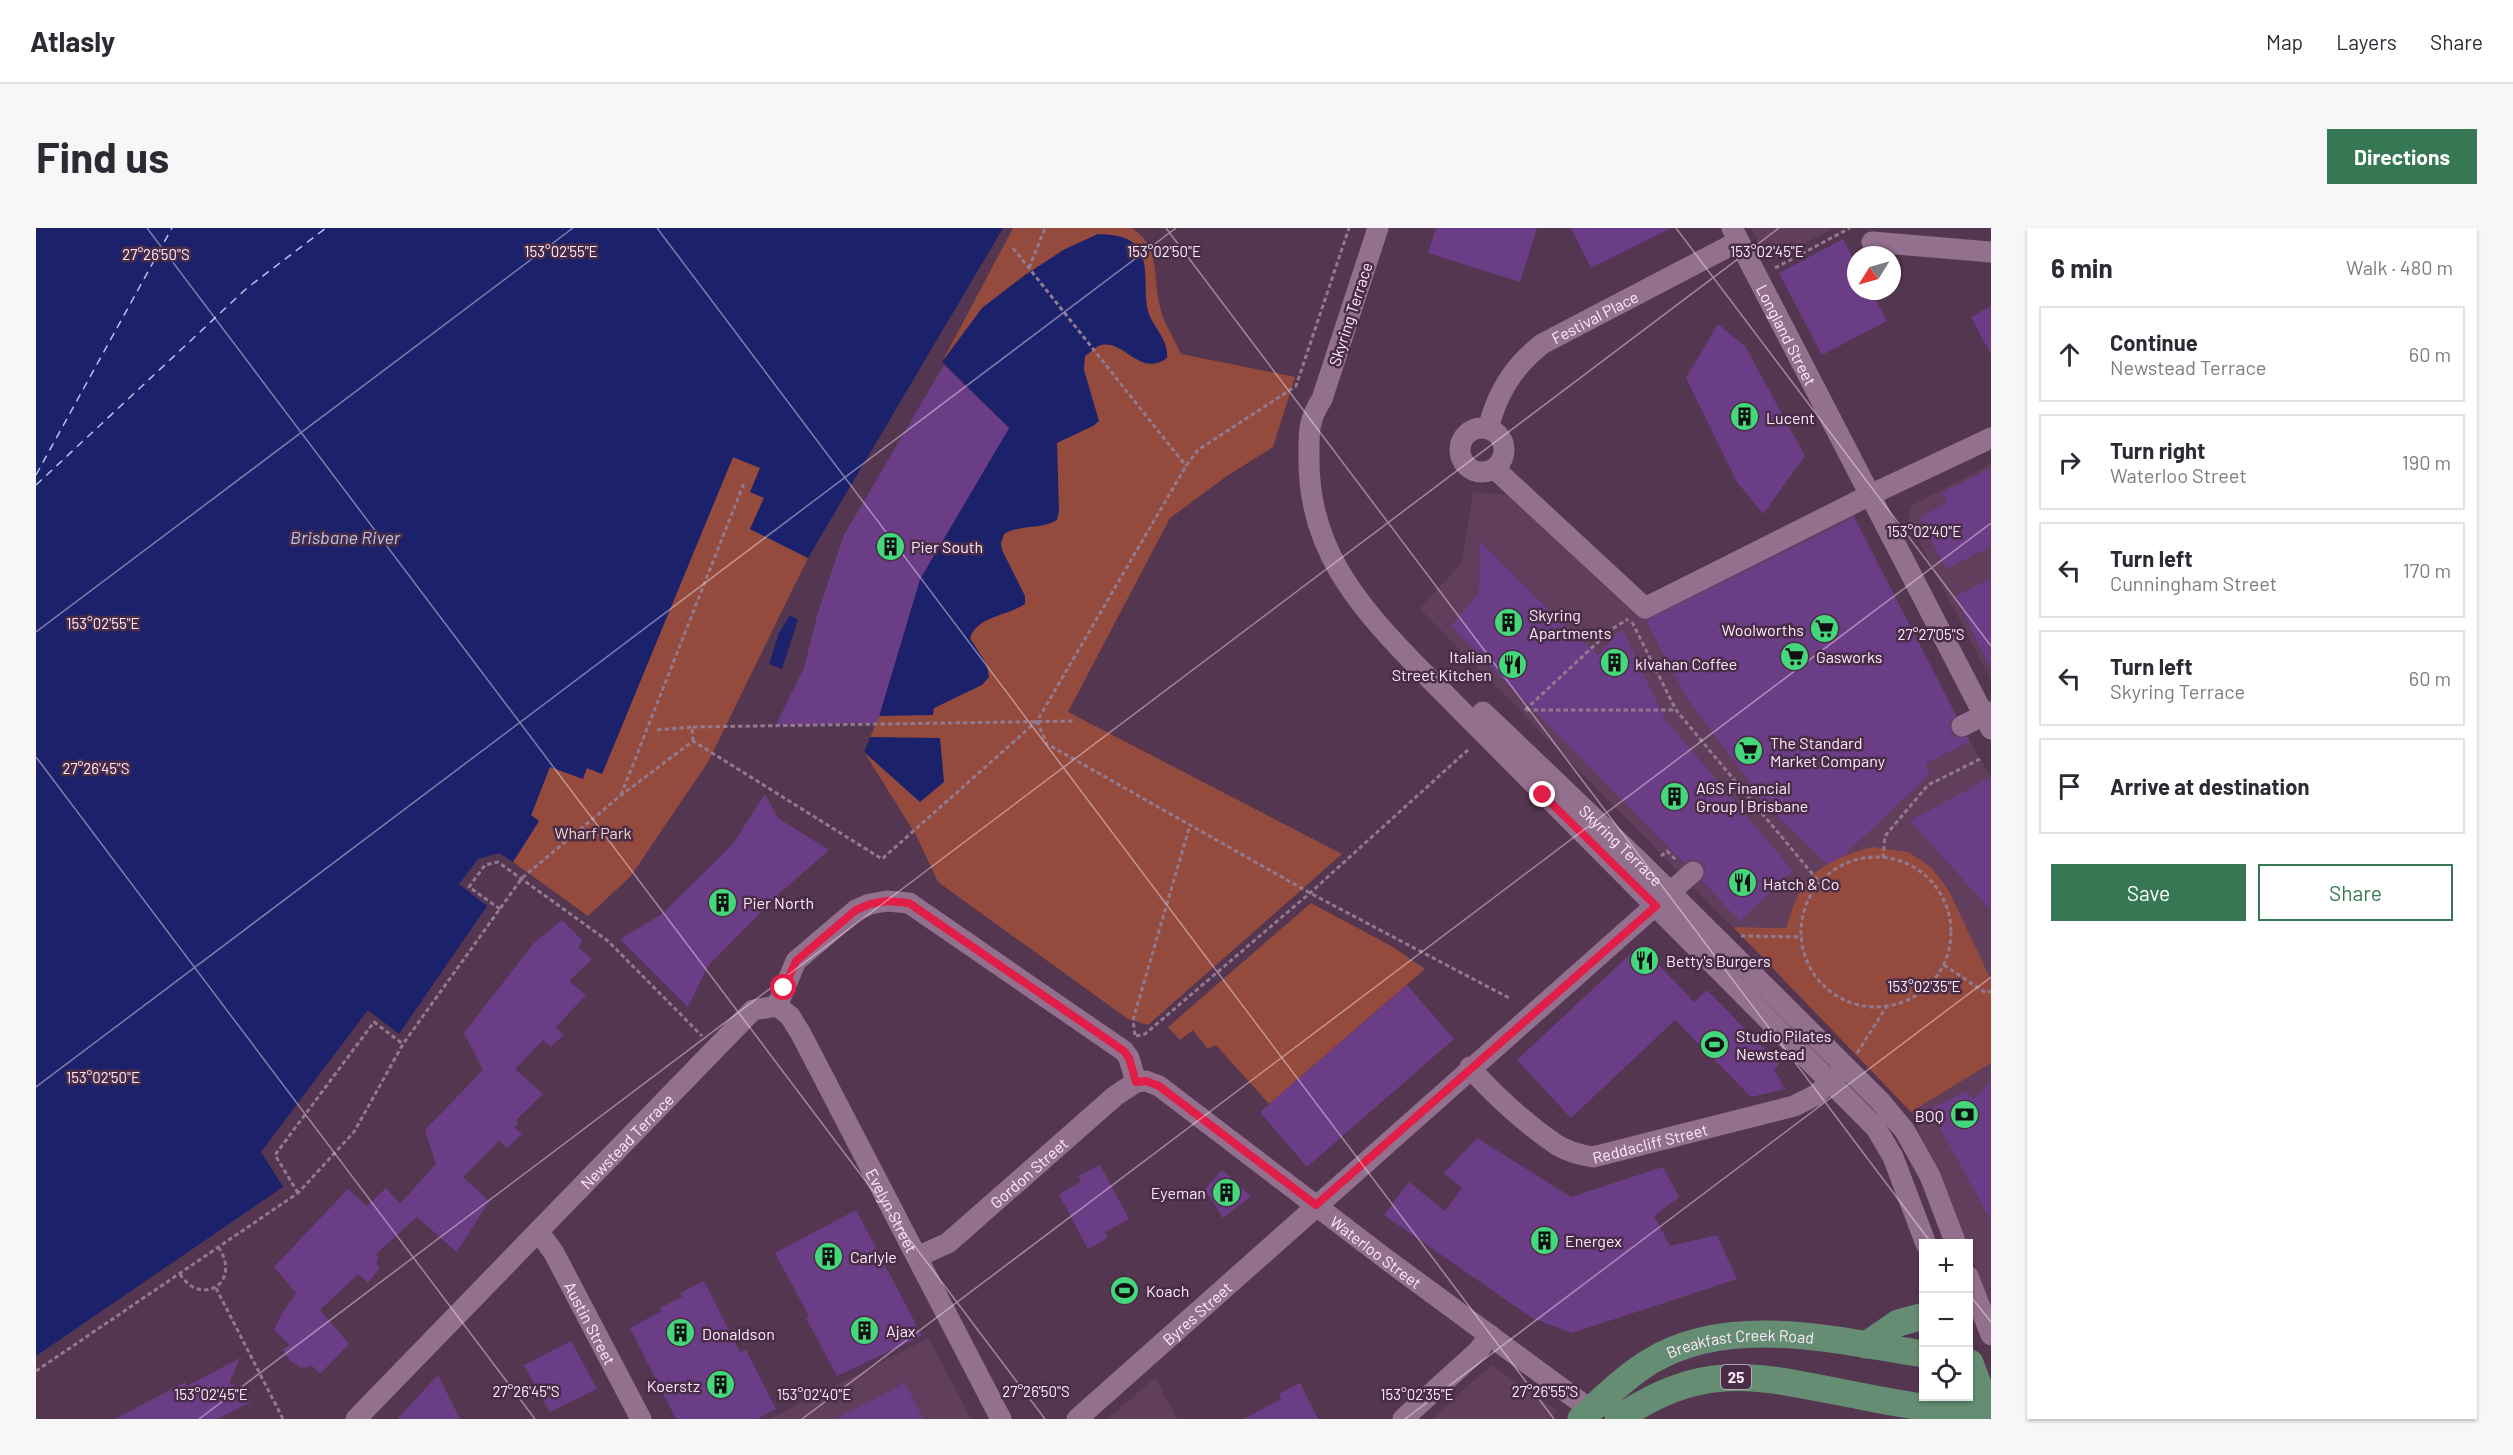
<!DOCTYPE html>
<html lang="en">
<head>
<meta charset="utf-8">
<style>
  :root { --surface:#fff; --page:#f7f7f7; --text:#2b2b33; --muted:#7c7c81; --line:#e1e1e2; --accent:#367853 }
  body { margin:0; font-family:Barlow,sans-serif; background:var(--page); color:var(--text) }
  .controls { position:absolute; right:18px; bottom:18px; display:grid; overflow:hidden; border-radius:0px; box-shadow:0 2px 4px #0004 }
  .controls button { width:54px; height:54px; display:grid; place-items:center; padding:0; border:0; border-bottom:2px solid var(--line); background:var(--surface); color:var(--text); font:30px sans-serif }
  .compass { position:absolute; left:1811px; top:18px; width:54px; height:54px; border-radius:50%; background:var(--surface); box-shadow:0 2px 4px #0004; rotate:233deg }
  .stop { position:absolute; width:18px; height:18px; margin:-14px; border:4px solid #e11d48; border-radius:50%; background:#fff }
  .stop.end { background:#e11d48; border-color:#fff; box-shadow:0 2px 6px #0008 }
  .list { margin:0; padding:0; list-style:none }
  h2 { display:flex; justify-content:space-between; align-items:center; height:78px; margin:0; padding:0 24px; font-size:26px }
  h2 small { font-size:20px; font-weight:400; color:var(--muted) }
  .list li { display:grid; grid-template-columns:39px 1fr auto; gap:18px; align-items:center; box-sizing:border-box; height:96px; margin:0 12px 12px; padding:0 12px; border:2px solid var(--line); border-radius:0px }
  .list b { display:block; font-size:22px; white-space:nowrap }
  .list p { margin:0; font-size:20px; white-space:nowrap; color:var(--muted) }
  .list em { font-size:20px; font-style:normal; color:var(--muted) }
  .actions { display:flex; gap:12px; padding:18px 24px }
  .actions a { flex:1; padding:14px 0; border:2px solid var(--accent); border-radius:0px; text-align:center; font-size:21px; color:var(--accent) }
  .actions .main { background:var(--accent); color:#fff }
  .icon { flex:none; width:33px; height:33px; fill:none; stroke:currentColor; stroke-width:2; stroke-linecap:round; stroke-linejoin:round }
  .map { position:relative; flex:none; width:1955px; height:1191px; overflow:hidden; border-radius:0px }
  header { display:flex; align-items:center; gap:36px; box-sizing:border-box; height:84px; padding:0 30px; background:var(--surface); border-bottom:2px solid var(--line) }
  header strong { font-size:28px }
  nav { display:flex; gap:33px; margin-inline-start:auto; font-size:21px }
  .intro { display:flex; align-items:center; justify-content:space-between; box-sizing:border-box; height:144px; padding:0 36px }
  h1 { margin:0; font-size:42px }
  .button { padding:15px 27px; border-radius:0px; background:var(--accent); color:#fff; font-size:21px; font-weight:700 }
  main { display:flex; gap:36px; padding:0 36px }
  aside { flex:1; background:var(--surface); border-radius:0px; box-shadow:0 2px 4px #0004 }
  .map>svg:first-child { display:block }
  .built { fill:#623e5d }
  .green { fill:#944b3e }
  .water { fill:#1b226b }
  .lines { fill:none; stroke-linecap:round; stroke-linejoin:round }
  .ferry { stroke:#b5c2ec; stroke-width:1.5; stroke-dasharray:8 6; stroke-linecap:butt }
  .building { fill:#6c3d87 }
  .path { stroke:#93798f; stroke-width:3; stroke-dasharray:4.5 3; stroke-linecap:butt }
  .minor { stroke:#93718e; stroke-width:21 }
  .major { stroke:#648d74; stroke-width:27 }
  .route { stroke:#e11d48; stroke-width:8 }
  .ticks { fill:none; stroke:#ffebfb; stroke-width:1.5; stroke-opacity:0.45 }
  .labels { text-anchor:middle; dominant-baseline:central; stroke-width:5; stroke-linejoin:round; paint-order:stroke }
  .shield { fill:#492c45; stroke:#c8b2c4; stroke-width:1.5 }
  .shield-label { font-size:15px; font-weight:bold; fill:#ffebfb }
  .street-label { font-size:16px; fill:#ffebfb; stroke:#492c45 }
  .poi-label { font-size:16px; fill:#ffebfb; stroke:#492c45; text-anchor:start }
  .park-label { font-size:16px; fill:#eed3ce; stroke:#492c45 }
  .water-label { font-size:18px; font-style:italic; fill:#b5c2ec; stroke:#492c45 }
  .ticks-label { font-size:15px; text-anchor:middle; fill:#ffebfb; stroke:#492c45; stroke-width:5; stroke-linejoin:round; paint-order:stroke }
</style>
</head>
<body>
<header>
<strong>Atlasly</strong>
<nav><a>Map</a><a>Layers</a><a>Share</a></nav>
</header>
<div class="intro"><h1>Find us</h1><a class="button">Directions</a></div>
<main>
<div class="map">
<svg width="1955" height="1191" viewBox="0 0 1955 1191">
  <rect width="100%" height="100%" fill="#543650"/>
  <g class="built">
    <polygon points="1715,0 1799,0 1733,34"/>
    <polygon points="1955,236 1955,452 1872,292 1875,278"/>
    <polygon points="1437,264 1476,267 1608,390 1815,283 1933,513 1955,549 1955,752 1952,746 1756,681 1750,700 1697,699 1384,381 1426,334"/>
    <polygon points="1955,835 1955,1078 1933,1023 1932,1016 1929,1015 1875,884"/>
    <polygon points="893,1110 935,1191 733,1191"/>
    <polygon points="1455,1137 1522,1183 1513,1191 1396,1191"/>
    <polygon points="1119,1150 1141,1191 1071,1191"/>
  </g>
  <g class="green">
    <path d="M977,0h118c29,16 22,47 28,75 3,17 15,35 22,51l114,23 -22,70 -46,29 -57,42 -102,194 274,142 -194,171 -20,-6 -190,-137 -22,-47 -52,-83 16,-38 40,-135 89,-151 -67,-66z"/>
    <polygon points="697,229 725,240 728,270 714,301 772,330 672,534 594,649 552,688 477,634 503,593 495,588 514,538 546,550 551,540 566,546"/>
    <path d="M1836,619l36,5 23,15 18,24 42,89v83l-80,49 -178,-185 53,1c5,-15 10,-35 21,-47 15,-18 43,-28 65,-34z"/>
    <polygon points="1275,675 1357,719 1389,741 1233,876 1180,817 1172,821 1157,802 1144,812 1132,799"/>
  </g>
  <g class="water">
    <polygon points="0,0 967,0 772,330 714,301 728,270 714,264 724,240 697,229 566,546 551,540 547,551 514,539 495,587 503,593 477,634 463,625 442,631 423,656 451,678 363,806 332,782 225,924 247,959 0,1128"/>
    <path d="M1062,6c14,1 30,1 39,13 13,16 6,44 11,64 5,17 21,28 19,47 -27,20 -42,-18 -66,-13 -5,1 -11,8 -16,11l-1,14 15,51 -6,5 -36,17 2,68 -2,9c-17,10 -37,4 -53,14l-3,9 1,7 23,46v8c-18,12 -48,12 -55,34l17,27 2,12 -7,8 -48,23 -1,7 -54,1 41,-137 89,-151 -67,-66 40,-54 43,-33 40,-26z"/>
    <polygon points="754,387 762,392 746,441 733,436 743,405"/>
    <polygon points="834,509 904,510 908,554 884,574 828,524"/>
  </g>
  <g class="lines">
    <g class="ferry">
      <polyline points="0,247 136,0"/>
      <polyline points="0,257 211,60 290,0"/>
    </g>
  </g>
  <g class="building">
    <polygon points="1400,0 1501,0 1484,54 1392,25"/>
    <polygon points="1535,0 1635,0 1555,40"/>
    <polygon points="1807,11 1820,36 1820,63 1834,63 1851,93 1786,127 1743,45"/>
    <polygon points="1955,78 1955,127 1935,89"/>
    <polygon points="1682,96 1709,118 1769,228 1727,286 1701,254 1650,150"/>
    <polygon points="908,137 973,200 884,351 841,495 740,497 768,440 781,388 808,307"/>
    <polygon points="1955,240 1955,318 1910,341 1884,290 1911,275 1906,265"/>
    <polygon points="1818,289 1920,487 1913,496 1915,504 1919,509 1932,509 1934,513 1889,536 1894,546 1811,624 1813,625 1791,636 1732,579 1649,467 1610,392"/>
    <polygon points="1444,313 1522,391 1562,427 1586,401 1629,491 1757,643 1704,693 1666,653 1670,642 1666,635 1655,631 1648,635 1415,398 1443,365"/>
    <polygon points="1955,350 1955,441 1919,368"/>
    <polygon points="1955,549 1955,682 1874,593"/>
    <polygon points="729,566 742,590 793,622 746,663 672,738 652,779 584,711 626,686 696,617"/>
    <polygon points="526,692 547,713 542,719 556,731 533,753 550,767 520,799 527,807 515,819 507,812 479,841 507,866 480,892 483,895 478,899 486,906 471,920 463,913 427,949 453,973 421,1024 381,989 340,1026 343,1031 340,1034 344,1040 332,1055 322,1046 284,1082 313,1116 284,1146 276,1138 265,1140 253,1132 247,1121 254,1117 238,1102 246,1086 260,1065 238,1039 312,961 331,978 350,960 364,976 400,936 389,902 447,842 428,805 497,716"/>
    <polygon points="1604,717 1658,774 1671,762 1743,836 1738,841 1749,861 1715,869 1639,792 1535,890 1481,832"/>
    <polygon points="1371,757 1418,811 1271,939 1224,884"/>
    <polygon points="1955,853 1955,993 1894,881 1931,863 1937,872"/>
    <polygon points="1441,910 1535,969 1627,939 1643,969 1618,988 1634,1018 1681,1007 1701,1051 1536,1105 1496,1090 1348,987 1373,954 1409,983 1426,960 1408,945"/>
    <polygon points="1064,937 1093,991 1069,1004 1072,1010 1052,1021 1023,966 1045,954 1042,948"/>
    <polygon points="1186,942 1215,968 1187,990 1169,961"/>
    <polygon points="820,982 886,1108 801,1148 770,1090 773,1088 739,1025"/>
    <polygon points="668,1053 704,1124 710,1122 740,1181 721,1191 640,1191 594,1100 626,1083 624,1080 646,1069 644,1065"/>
    <polygon points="535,1113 561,1161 514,1184 488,1137"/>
    <polygon points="204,1130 193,1155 209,1162 215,1174 181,1191 79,1191 149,1154 151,1158"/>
    <polygon points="402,1147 424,1191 361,1191"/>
    <polygon points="869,1155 887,1191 800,1191"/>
    <polygon points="1264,1155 1282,1191 1208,1191 1245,1171 1243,1166"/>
  </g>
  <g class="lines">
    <g class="path">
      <polyline points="977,20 1150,238"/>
      <polyline points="993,40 1009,0"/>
      <polyline points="1739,40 1814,0"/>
      <polyline points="1596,394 1640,482 1784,655"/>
      <polyline points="1489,482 1576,401 1592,391"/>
      <polyline points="1490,482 1640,482"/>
      <polyline points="1001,493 1011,516 1274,665 1475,771"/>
      <polyline points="621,502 656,499"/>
      <polyline points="657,513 656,499 1039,493"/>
      <polyline points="585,567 708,255"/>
      <polyline points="1625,628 1631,623 1641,633"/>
      <circle cx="1840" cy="704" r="75"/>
      <polyline points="1847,630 1849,608 1892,557 1946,530"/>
      <polyline points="464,681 433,659 449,637 462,634 572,713 666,808"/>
      <polyline points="1705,708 1766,709"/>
      <polyline points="1908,737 1950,765 1955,763"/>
      <polyline points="1099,807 1097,792 1154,597"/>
      <polyline points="1100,808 1109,806 1274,665 1434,520"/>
      <polyline points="1821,825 1851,778"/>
      <polyline points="262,965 239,927 338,794 367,816"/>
      <path d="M144,1046c20,33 62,10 39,-26"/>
      <polyline points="180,1060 247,1191"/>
      <polyline points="0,1143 262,965 318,904 367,816 486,650 584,568 657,513 846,631 1001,493 1150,238 1162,222 1260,158 1313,0"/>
    </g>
    <g class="minor">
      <path d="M1342,0l-56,171c-15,23 -13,36 -13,62 0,86 47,142 103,200l464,467 17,29 33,87"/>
      <path id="s1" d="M1696,0l259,501"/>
      <polyline points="1836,14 1955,24"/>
      <circle cx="1446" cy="222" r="22"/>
      <path id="s2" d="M1452,201c9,-36 25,-62 54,-85l197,-103"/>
      <polyline points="1459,241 1609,380 1834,267 1955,210"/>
      <path id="s3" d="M1447,484l158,151 239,238 25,30 25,45 26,68"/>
      <polyline points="1926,498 1955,484"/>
      <polyline points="741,778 760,733 820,682 834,676 851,673 873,675 1088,823 1093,830 1100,854"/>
      <path id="s4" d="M741,778l13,10 11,18 200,385"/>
      <path id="s5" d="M1434,839c21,26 60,60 87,78 11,7 24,10 36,12l201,-51 22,-11 23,-22"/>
      <path id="s6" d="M1100,854l10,-1 13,5 227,173 205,151"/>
      <path id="s7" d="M502,1003l16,22 87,166"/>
      <path id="s8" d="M881,1029l31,-14 167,-147 21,-14"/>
      <polyline points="1932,1048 1955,1107"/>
      <path id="s9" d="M320,1191l397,-409 24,-4"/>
      <path id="s10" d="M1041,1191l616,-547"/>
      <polyline points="1367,1191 1442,1123 1454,1107"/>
    </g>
    <g class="major">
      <polyline points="1830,1117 1862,1095 1888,1088"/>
      <polyline points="1934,1135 1955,1191"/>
      <path id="s11" d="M1545,1191c22,-20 45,-43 70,-58 80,-48 187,-20 273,-7"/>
      <path d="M1582,1191c89,-62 145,-41 242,-23 43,9 87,15 131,22"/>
    </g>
  </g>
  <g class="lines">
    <polyline class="route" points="748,760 760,733 820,682 834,676 851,673 873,675 1088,823 1093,830 1100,854 1110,853 1123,858 1280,977 1620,678 1507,567"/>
  </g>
  <path class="ticks" d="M111,0l898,1191M621,0l897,1191M1130,0l766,1016M1640,0l315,418M0,404l537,-404M0,529l499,662M0,859l1140,-859M1932,1065l23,29M163,1191l1580,-1191M766,1191l1189,-896M1369,1191l586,-442"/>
  <defs>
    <symbol id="building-disc" viewBox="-11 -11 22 22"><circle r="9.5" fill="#44d77b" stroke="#492c45"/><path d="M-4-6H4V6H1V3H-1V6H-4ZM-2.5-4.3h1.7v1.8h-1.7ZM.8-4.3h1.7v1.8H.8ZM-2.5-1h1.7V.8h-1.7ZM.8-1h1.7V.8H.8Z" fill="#111"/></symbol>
    <symbol id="supermarket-disc" viewBox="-11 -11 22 22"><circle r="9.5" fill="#44d77b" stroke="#492c45"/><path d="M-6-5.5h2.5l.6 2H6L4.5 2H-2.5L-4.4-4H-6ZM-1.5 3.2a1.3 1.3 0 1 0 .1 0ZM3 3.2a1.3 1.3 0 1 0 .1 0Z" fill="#111"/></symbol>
    <symbol id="restaurant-disc" viewBox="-11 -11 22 22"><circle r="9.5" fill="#44d77b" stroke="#492c45"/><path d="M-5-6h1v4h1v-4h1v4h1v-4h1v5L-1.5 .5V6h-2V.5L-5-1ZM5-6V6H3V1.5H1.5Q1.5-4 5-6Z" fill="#111"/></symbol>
    <symbol id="stadium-disc" viewBox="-11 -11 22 22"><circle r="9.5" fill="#44d77b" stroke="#492c45"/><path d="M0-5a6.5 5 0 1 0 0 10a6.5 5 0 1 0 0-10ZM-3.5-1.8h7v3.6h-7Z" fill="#111"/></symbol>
    <symbol id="bank-disc" viewBox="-11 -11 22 22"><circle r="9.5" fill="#44d77b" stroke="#492c45"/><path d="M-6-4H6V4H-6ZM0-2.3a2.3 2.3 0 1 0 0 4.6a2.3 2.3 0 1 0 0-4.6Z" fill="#111"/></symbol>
  </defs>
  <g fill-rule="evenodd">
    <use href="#building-disc" x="1692" y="172" width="33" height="33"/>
    <use href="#building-disc" x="838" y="302" width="33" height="33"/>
    <use href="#building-disc" x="1456" y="378" width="33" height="33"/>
    <use href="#supermarket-disc" x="1772" y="384" width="33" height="33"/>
    <use href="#supermarket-disc" x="1742" y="412" width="33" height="33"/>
    <use href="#building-disc" x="1562" y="418" width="33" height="33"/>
    <use href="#restaurant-disc" x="1460" y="420" width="33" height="33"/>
    <use href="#supermarket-disc" x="1696" y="506" width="33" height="33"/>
    <use href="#building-disc" x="1622" y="552" width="33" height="33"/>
    <use href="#restaurant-disc" x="1690" y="638" width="33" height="33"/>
    <use href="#building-disc" x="670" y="658" width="33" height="33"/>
    <use href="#restaurant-disc" x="1592" y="716" width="33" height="33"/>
    <use href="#stadium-disc" x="1662" y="800" width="33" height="33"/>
    <use href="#bank-disc" x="1912" y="870" width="33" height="33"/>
    <use href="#building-disc" x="1174" y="948" width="33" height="33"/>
    <use href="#building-disc" x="1492" y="996" width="33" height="33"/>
    <use href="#building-disc" x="776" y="1012" width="33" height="33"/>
    <use href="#stadium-disc" x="1072" y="1046" width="33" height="33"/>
    <use href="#building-disc" x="812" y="1086" width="33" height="33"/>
    <use href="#building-disc" x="628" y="1088" width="33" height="33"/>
    <use href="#building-disc" x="668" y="1140" width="33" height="33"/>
  </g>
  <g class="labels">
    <rect class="shield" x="1685" y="1137" width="30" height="24" rx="4.5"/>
    <g class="shield-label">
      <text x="1700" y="1149">25</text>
    </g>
    <g class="street-label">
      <text transform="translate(1314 86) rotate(-72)">Skyring Terrace</text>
      <text stroke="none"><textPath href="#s2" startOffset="162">Festival Place</textPath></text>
      <text stroke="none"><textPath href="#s1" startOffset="120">Longland Street</textPath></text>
      <text stroke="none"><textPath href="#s3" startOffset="192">Skyring Terrace</textPath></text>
      <text stroke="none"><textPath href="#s9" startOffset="388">Newstead Terrace</textPath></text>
      <text stroke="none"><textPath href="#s5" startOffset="214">Reddacliff Street</textPath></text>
      <text stroke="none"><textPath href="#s8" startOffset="141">Gordon Street</textPath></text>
      <text stroke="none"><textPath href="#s4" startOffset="236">Evelyn Street</textPath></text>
      <text stroke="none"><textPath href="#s6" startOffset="297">Waterloo Street</textPath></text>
      <text stroke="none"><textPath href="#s10" startOffset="160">Byres Street</textPath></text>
      <text stroke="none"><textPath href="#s7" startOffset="106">Austin Street</textPath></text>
      <text stroke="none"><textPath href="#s11" startOffset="184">Breakfast Creek Road</textPath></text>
    </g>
    <g class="poi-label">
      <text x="1730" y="189">Lucent</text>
      <text x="875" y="318">Pier South</text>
      <text x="1493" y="386">Skyring<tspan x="1493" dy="18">Apartments</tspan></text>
      <text x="1768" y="401" text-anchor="end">Woolworths</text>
      <text x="1456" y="428" text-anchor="end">Italian<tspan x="1456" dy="18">Street Kitchen</tspan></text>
      <text x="1780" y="428">Gasworks</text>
      <text x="1599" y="435">kIvahan Coffee</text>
      <text x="1734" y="514">The Standard<tspan x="1734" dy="18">Market Company</tspan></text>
      <text x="1660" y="559">AGS Financial<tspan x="1660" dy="18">Group | Brisbane</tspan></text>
      <text x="1727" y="655">Hatch &amp; Co</text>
      <text x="707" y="674">Pier North</text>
      <text x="1630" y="732">Betty's Burgers</text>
      <text x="1700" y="807">Studio Pilates<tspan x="1700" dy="18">Newstead</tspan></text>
      <text x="1908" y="887" text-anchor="end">BOQ</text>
      <text x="1170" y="964" text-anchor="end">Eyeman</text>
      <text x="1529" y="1012">Energex</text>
      <text x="814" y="1028">Carlyle</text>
      <text x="1110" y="1062">Koach</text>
      <text x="850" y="1102">Ajax</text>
      <text x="666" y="1105">Donaldson</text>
      <text x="664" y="1157" text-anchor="end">Koerstz</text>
    </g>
    <g class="park-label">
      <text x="557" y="604">Wharf Park</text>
    </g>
    <g class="water-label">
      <text x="309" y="309">Brisbane River</text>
    </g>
  </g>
  <g class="ticks-label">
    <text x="525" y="29">153°02'55"E</text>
    <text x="1128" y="29">153°02'50"E</text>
    <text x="1731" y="29">153°02'45"E</text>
    <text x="120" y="32">27°26'50"S</text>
    <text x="1888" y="309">153°02'40"E</text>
    <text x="67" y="401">153°02'55"E</text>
    <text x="1895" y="412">27°27'05"S</text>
    <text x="60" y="546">27°26'45"S</text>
    <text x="1888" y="764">153°02'35"E</text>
    <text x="67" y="855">153°02'50"E</text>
    <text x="490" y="1169">27°26'45"S</text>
    <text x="1000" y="1169">27°26'50"S</text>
    <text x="1509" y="1169">27°26'55"S</text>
    <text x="175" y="1172">153°02'45"E</text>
    <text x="778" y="1172">153°02'40"E</text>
    <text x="1381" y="1172">153°02'35"E</text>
  </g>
</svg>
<div class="controls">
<button>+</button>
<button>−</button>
<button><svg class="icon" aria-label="locate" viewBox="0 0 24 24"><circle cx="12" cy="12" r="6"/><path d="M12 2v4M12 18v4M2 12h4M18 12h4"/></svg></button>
</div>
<svg class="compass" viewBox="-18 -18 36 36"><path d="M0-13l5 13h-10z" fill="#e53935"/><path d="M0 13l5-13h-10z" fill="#7c7c81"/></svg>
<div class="stop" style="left:748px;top:760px"></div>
<div class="stop end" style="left:1507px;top:567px"></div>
</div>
<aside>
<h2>6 min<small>Walk · 480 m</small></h2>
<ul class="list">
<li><svg class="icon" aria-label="ahead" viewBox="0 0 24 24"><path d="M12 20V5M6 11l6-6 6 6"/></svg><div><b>Continue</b><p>Newstead Terrace</p></div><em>60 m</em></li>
<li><svg class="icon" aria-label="right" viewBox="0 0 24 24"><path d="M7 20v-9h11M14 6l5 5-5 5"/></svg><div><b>Turn right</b><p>Waterloo Street</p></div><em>190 m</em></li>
<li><svg class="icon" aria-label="left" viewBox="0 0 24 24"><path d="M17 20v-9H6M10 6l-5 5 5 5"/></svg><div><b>Turn left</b><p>Cunningham Street</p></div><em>170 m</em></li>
<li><svg class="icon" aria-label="left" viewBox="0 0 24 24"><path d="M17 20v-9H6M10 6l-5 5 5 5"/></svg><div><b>Turn left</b><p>Skyring Terrace</p></div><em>60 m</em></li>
<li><svg class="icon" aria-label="arrive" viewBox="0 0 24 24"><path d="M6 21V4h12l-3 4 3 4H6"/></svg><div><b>Arrive at destination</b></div></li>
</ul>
<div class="actions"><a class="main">Save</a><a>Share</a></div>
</aside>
</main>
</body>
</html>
